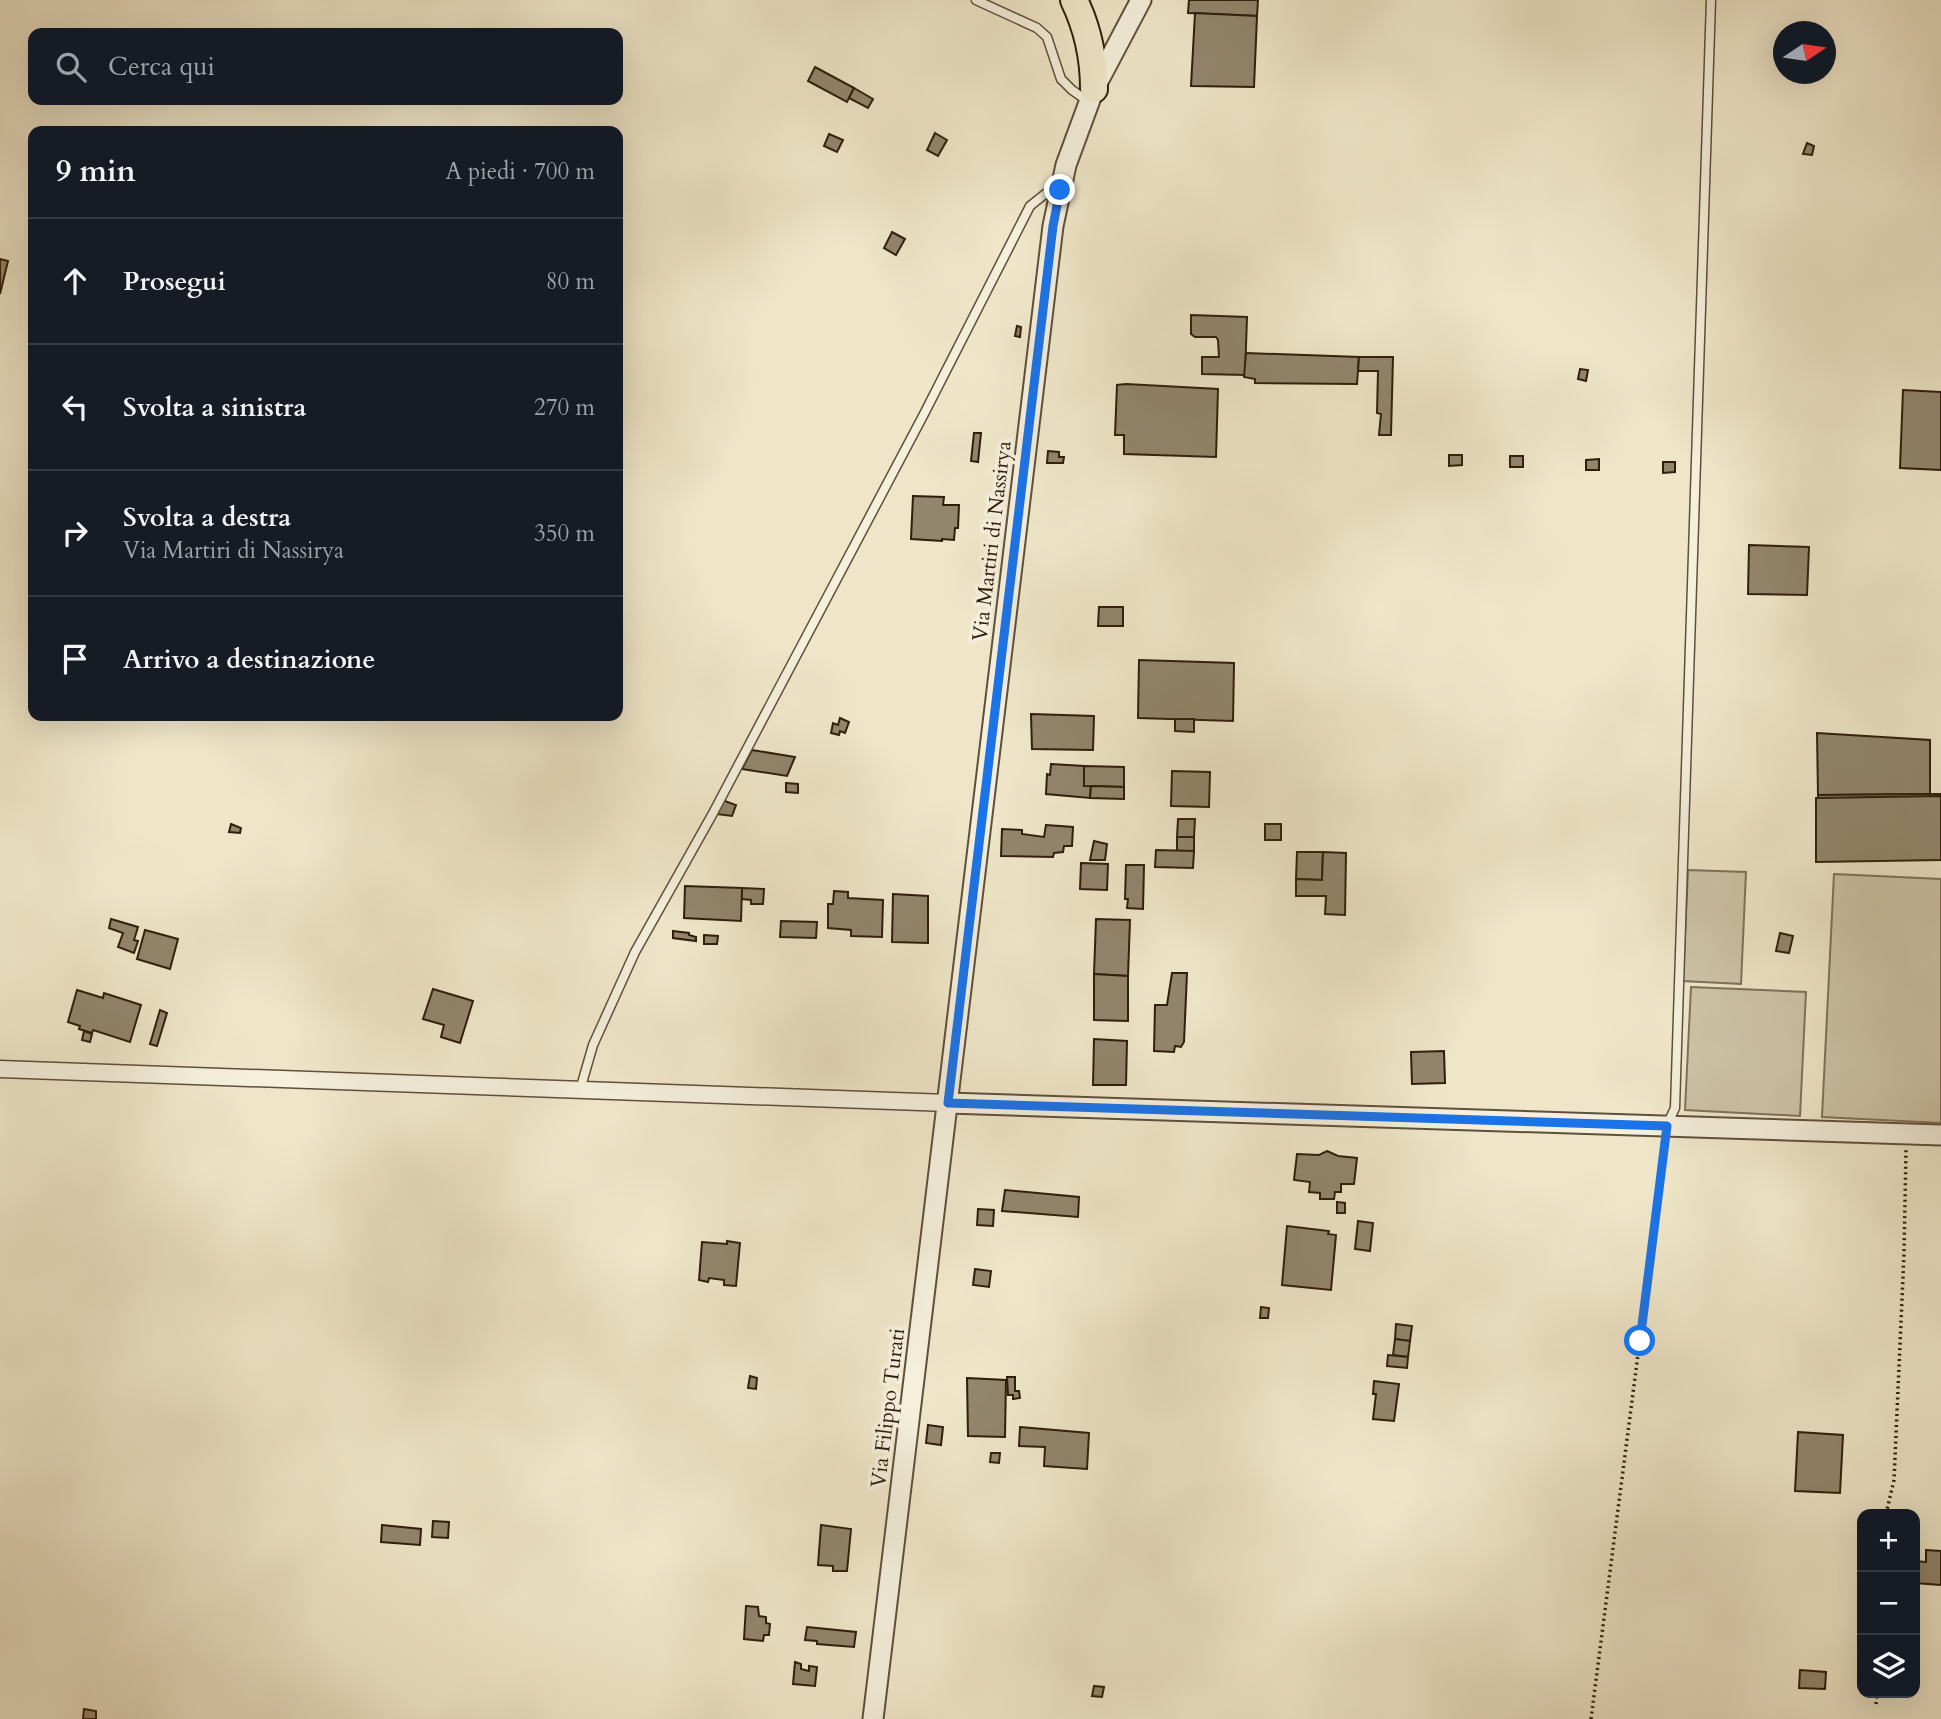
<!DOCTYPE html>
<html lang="it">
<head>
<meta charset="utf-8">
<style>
  :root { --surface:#171b24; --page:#242831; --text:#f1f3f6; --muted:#9ea1a6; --line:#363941 }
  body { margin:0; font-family:Cardo,serif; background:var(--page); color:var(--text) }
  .controls { position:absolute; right:21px; bottom:21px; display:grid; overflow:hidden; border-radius:14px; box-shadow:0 7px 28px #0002 }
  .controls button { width:63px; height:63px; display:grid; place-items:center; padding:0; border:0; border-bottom:2px solid var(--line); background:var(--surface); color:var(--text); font:35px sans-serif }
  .compass { position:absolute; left:1773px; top:21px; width:63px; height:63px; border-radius:50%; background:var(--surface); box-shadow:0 7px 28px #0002; rotate:77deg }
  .stop { position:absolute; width:21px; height:21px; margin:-16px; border:5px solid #1a73e8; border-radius:50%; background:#fff }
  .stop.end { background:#1a73e8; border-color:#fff; box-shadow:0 2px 7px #0008 }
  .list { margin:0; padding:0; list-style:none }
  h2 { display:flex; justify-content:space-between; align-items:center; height:91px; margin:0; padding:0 28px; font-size:30px }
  h2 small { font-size:23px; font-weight:400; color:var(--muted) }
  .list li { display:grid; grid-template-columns:46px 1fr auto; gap:21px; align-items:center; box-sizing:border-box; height:126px; padding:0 28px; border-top:2px solid var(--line) }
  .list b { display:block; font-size:26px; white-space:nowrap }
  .list p { margin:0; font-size:23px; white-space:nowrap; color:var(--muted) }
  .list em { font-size:23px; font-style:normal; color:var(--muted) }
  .icon { flex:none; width:38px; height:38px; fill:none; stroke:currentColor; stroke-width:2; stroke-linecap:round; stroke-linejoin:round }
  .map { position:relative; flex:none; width:1941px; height:1719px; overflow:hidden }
  .search { position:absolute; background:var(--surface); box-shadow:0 7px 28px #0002; left:28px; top:28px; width:595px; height:77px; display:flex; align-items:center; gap:18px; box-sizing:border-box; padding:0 24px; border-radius:14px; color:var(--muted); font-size:26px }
  .panel { position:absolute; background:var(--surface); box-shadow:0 7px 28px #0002; left:28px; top:126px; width:595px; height:595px; border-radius:14px }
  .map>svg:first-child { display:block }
  .green { fill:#cec4a9; stroke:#7e715a; stroke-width:2 }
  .building { fill:#92866d; stroke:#2e1e0a; stroke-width:2 }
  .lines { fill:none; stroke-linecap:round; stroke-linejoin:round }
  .service-casing { stroke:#5e503a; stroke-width:11 }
  .minor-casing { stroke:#5e503a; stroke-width:19 }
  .tertiary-casing { stroke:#5e503a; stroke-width:23 }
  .trunk-casing { stroke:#2e1e0a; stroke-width:30 }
  .path { stroke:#2e1e0a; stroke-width:3.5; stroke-dasharray:2 3.5; stroke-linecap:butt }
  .service { stroke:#f5efdc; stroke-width:8 }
  .minor { stroke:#f5efdc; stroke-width:16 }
  .tertiary { stroke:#f5efdc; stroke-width:19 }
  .trunk { stroke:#efe6c9; stroke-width:26 }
  .route { stroke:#1a73e8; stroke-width:9 }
  .labels { text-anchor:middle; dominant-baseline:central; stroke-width:7; stroke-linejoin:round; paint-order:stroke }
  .street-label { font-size:21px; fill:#2e1e0a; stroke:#f5efdc }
</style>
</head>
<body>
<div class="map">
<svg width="1941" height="1719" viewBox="0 0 1941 1719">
  <rect width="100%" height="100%" fill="#efe6c9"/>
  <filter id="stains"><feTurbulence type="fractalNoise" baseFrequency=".00286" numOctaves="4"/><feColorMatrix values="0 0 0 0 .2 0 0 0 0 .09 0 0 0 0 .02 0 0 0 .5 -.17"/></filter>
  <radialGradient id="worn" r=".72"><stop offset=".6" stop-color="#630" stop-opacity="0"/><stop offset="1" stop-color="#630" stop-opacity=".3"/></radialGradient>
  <g class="green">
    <polygon points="1688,870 1746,872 1741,984 1683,981"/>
    <polygon points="1834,874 1941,879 1941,1123 1822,1117"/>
    <polygon points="1691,987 1806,992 1800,1116 1685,1110"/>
  </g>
  <g class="building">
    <polygon points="1189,0 1258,0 1257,16 1188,13"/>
    <polygon points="1195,13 1257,16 1254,87 1191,86"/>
    <polygon points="815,67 854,88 847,102 808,81"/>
    <polygon points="854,88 873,99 868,108 849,98"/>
    <polygon points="935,133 947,140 938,156 927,150"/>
    <polygon points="829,134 843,140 837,152 824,146"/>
    <polygon points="1807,143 1814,146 1812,155 1803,154"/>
    <polygon points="892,232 905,239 896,255 884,248"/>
    <polygon points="0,259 8,261 0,294"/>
    <polygon points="1191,315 1247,317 1245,375 1202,374 1202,357 1219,357 1218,340 1216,337 1195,337 1191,334"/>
    <polygon points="1017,326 1021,327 1020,337 1015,336"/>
    <polygon points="1246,353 1359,357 1357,384 1255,383 1255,379 1244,377"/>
    <polygon points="1359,357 1393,357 1391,435 1379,435 1381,414 1377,413 1378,371 1358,371"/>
    <polygon points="1580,369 1588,370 1586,381 1578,379"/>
    <polygon points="1126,384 1218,389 1216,457 1124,454 1124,435 1115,435 1117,385"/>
    <polygon points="1903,390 1941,392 1941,470 1900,468"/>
    <polygon points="974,433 981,433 978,462 971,461"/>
    <polygon points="1048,451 1059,452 1059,457 1064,457 1063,463 1047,463"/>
    <polygon points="1449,455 1462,455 1462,465 1449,466"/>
    <rect x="1510" y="456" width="13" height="11"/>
    <polygon points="1599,459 1599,470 1586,470 1586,460"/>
    <polygon points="1663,462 1675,462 1675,472 1663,473"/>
    <polygon points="913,496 944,497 943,505 959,505 958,528 955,528 954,540 942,539 942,541 911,539"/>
    <polygon points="1749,545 1809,547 1807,595 1748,594"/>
    <polygon points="1099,607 1123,607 1123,626 1098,626"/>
    <polygon points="1139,660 1234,663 1233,721 1138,718"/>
    <polygon points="1031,714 1094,716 1093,750 1032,749"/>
    <polygon points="840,718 849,722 845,733 840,731 839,735 831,733 833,723 838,725"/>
    <polygon points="1175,719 1194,719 1194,732 1175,731"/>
    <polygon points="1817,733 1930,740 1930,794 1818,795"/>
    <polygon points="752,750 795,757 787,776 742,769"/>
    <polygon points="1051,764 1084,766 1084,786 1091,786 1090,798 1046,794 1047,774 1050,775"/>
    <polygon points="1084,766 1124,767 1124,787 1084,786"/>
    <polygon points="1172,771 1210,772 1209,807 1171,806"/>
    <polygon points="786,783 798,784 798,793 786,792"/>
    <polygon points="1091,786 1124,787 1124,799 1090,798"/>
    <polygon points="1930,794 1941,794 1941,858 1818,858 1818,795"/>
    <polygon points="1941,796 1941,860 1816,862 1816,798"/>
    <polygon points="722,800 736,805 732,816 716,814"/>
    <polygon points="1178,819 1195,819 1194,837 1177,837"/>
    <polygon points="231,824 241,828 240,833 229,832"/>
    <rect x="1265" y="824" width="16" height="16"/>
    <polygon points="1046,825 1073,827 1072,846 1064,846 1063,852 1054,853 1053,857 1001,856 1002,829 1022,830 1022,834 1044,837"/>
    <rect x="1177" y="837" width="17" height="14"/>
    <polygon points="1094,841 1107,844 1105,860 1090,860"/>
    <polygon points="1156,850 1194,851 1193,868 1155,867"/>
    <polygon points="1297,852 1323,852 1322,880 1296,879"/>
    <polygon points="1323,852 1346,853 1345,915 1325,914 1326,896 1296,896 1296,879 1322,880"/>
    <polygon points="1081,863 1108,864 1107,890 1080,889"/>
    <polygon points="1126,865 1144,865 1143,909 1127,908 1128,899 1125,899"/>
    <polygon points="685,886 742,888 741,921 684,918"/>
    <polygon points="742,888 764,889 763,904 751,904 751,900 742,899"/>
    <polygon points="834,891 848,892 848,898 883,900 882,937 851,936 851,930 828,928 828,904 833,904"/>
    <polygon points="893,894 928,896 928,943 892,942"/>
    <polygon points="111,919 138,927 134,940 138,941 134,953 118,947 123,933 109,928"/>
    <polygon points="1096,919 1130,920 1128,976 1094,974"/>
    <polygon points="781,921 817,922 816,938 780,937"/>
    <polygon points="145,930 178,939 170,969 137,959"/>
    <polygon points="673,931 689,933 689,935 696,937 696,941 673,938"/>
    <polygon points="1780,933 1793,936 1789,953 1776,951"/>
    <polygon points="704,935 718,936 717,944 704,944"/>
    <polygon points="1172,973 1187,973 1184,1042 1181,1047 1175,1046 1174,1052 1154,1051 1155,1005 1167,1005"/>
    <polygon points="1094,974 1128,976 1128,1021 1094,1020"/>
    <polygon points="433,989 473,1001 460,1043 441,1037 444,1025 423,1019"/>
    <polygon points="77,990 103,998 104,993 141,1005 130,1042 93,1030 92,1033 79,1029 80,1026 68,1022"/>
    <polygon points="160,1010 167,1013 157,1046 150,1044"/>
    <polygon points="84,1031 92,1034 90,1042 82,1040"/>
    <polygon points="1094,1039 1127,1041 1126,1085 1093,1085"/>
    <polygon points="1444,1051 1445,1083 1412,1084 1411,1052"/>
    <polygon points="1327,1151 1338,1156 1357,1158 1354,1184 1341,1184 1341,1192 1335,1192 1334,1199 1320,1199 1320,1193 1309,1192 1310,1182 1294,1180 1297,1154 1319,1155"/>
    <polygon points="1005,1190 1079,1197 1078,1217 1002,1211"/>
    <polygon points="1337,1202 1345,1203 1345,1213 1337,1213"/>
    <polygon points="978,1209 994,1210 993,1226 977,1225"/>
    <polygon points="1358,1221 1373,1223 1370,1251 1355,1249"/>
    <polygon points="1287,1226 1329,1231 1328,1234 1336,1235 1331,1290 1282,1285"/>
    <polygon points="727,1241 740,1243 736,1286 724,1285 724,1280 709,1278 708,1282 699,1280 702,1242 727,1244"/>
    <polygon points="975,1269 991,1271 989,1287 973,1285"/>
    <polygon points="1261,1307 1269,1308 1268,1318 1260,1318"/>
    <polygon points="1396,1324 1412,1326 1410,1341 1395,1339"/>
    <polygon points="1395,1339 1410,1341 1408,1357 1393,1355"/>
    <polygon points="1388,1355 1408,1357 1407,1368 1387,1366"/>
    <polygon points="750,1376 757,1378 756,1389 748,1388"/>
    <polygon points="1007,1377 1015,1377 1015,1391 1019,1391 1020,1398 1013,1399 1013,1395 1008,1395"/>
    <polygon points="967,1378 1006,1380 1005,1437 968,1436"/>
    <polygon points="1374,1381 1399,1384 1394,1421 1373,1419 1376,1394 1373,1394"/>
    <polygon points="928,1425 943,1427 941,1445 926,1443"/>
    <polygon points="1020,1427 1089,1433 1087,1469 1044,1466 1045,1447 1019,1446"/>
    <polygon points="1798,1432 1843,1435 1840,1493 1795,1491"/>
    <polygon points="991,1453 1000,1453 999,1463 990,1462"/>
    <polygon points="433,1521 449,1522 448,1538 432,1537"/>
    <polygon points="382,1525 421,1529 420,1545 381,1542"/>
    <polygon points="821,1525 851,1529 847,1571 833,1571 833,1566 818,1565"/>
    <polygon points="1926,1550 1941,1551 1941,1585 1915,1583 1915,1561 1926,1562"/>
    <polygon points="746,1606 758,1607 759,1616 766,1617 766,1623 770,1624 769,1635 764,1635 763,1641 744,1639"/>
    <polygon points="807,1627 856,1632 854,1647 817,1644 817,1641 805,1640"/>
    <polygon points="795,1662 801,1664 801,1669 809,1671 809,1666 817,1667 815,1686 793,1684"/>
    <polygon points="1800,1670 1826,1672 1825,1689 1799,1688"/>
    <polygon points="1094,1686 1104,1687 1102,1697 1092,1696"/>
    <polygon points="84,1709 96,1711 96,1719 83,1719"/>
  </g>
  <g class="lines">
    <defs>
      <g id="service">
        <polyline points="976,0 1037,28 1047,37 1061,79 1072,90 1089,102"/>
        <polyline points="580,1090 593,1045 635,952 712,815 924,414 1030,206 1045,194 1060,190"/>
        <polyline points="1667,1125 1675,1108 1711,0"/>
      </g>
      <polyline id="minor" points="0,1069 948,1103"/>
      <g id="tertiary">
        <polyline points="948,1103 1941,1135"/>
        <polyline points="873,1719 1053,226 1066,165 1094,89 1141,0"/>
      </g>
      <path id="trunk" d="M1074,0c14,29 20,57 20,89"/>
    </defs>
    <use href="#service" class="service-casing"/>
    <use href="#minor" class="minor-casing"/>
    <use href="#tertiary" class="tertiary-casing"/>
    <use href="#trunk" class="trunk-casing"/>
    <g class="path">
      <polyline points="1886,1514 1894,1480 1904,1254 1906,1150"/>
      <polyline points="1876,1704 1877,1693"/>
      <polyline points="1591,1719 1665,1145"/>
    </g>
    <use href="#service" class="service"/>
    <use href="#minor" class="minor"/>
    <use href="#tertiary" class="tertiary"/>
    <use href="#trunk" class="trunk"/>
  </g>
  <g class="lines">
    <polyline class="route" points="1060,190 1053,226 948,1103 1667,1126 1640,1341"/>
  </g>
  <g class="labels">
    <g class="street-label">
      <text transform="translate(992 541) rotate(-83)">Via Martiri di Nassirya</text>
      <text transform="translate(888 1408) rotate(-83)">Via Filippo Turati</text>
    </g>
  </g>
  <rect width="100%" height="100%" filter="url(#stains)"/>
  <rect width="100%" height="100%" fill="url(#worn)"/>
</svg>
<div class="controls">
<button>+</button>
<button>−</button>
<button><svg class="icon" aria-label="layers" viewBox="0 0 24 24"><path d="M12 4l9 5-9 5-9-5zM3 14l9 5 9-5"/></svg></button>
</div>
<svg class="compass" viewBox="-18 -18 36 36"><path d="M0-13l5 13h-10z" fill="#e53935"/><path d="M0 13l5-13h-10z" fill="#9ea1a6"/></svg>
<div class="stop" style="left:1640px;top:1341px"></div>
<div class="stop end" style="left:1060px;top:190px"></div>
<div class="search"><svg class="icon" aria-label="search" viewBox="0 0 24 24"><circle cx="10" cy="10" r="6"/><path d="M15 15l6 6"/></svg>Cerca qui</div>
<section class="panel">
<h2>9 min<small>A piedi · 700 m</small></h2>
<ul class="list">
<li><svg class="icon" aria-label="ahead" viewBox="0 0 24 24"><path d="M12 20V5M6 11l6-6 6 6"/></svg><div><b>Prosegui</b></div><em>80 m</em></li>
<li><svg class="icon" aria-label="left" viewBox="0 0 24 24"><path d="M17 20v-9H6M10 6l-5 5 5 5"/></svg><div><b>Svolta a sinistra</b></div><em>270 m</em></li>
<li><svg class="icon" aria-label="right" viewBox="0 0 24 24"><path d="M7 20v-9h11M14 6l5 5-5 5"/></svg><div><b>Svolta a destra</b><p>Via Martiri di Nassirya</p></div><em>350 m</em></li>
<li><svg class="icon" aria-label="arrive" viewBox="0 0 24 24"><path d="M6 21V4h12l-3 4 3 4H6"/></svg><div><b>Arrivo a destinazione</b></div></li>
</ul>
</section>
</div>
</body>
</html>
